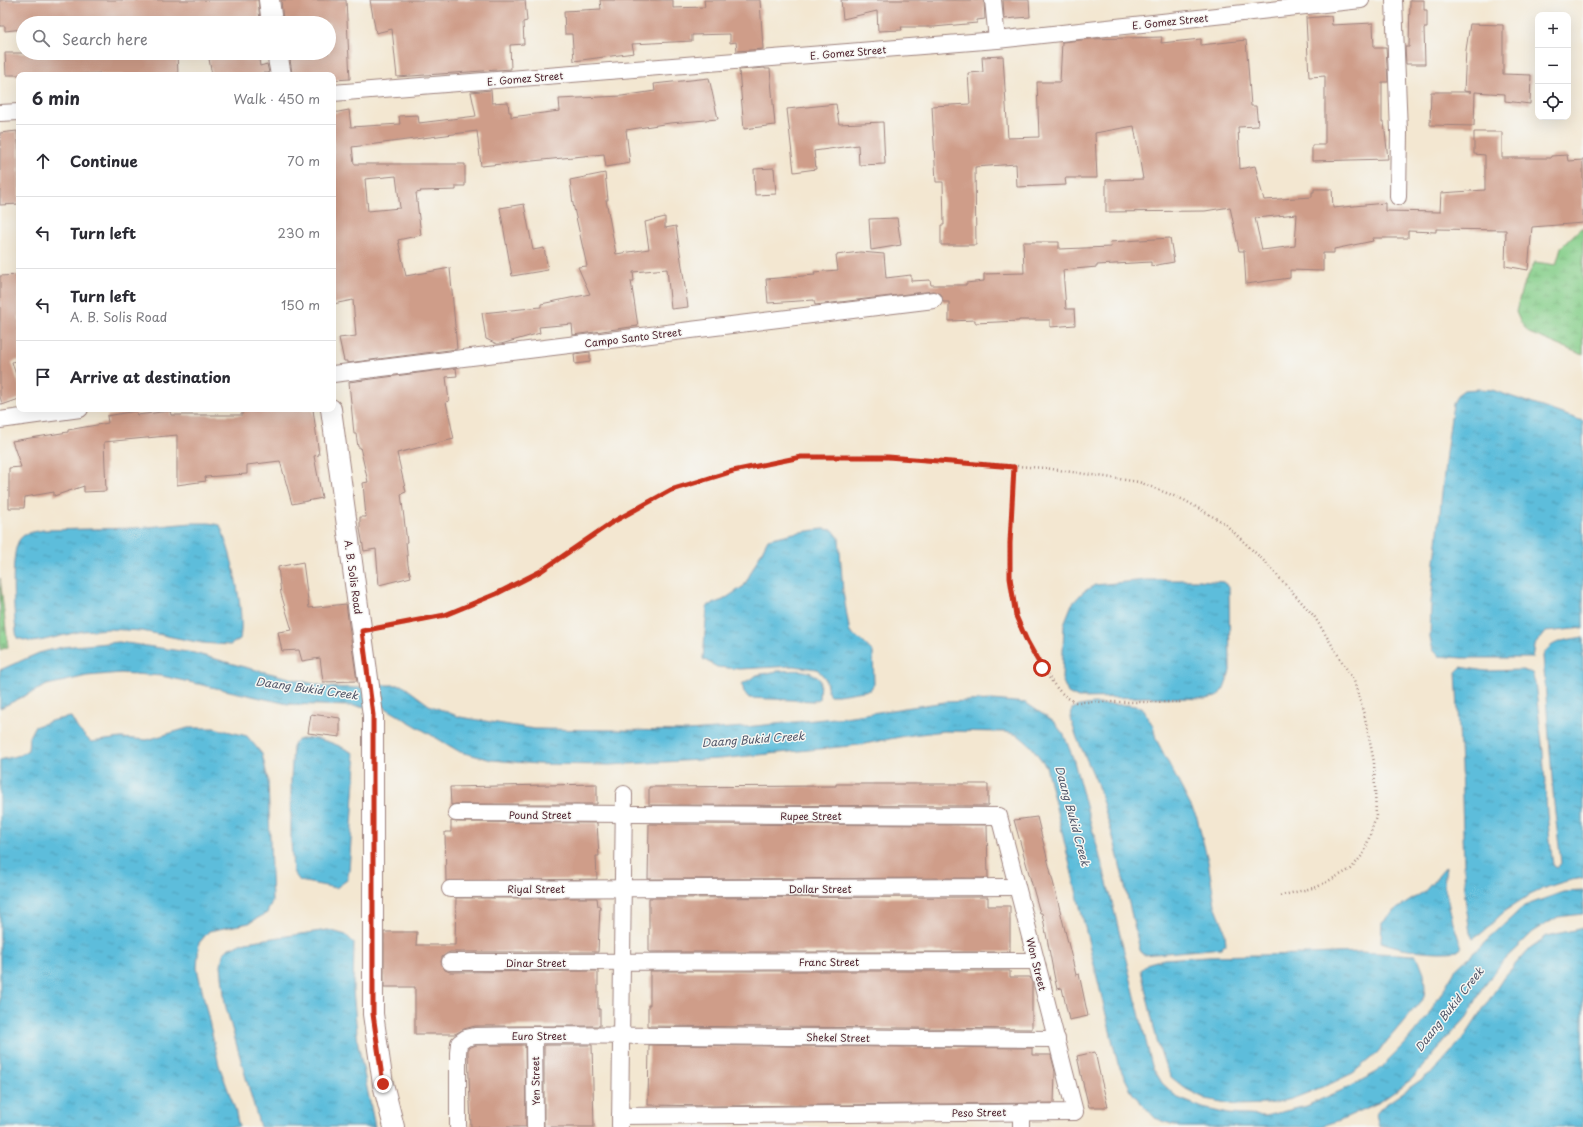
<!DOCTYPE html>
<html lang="en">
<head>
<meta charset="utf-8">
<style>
  :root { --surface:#fff; --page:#f7f7f7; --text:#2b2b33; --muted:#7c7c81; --line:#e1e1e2 }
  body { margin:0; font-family:"Playpen Sans",sans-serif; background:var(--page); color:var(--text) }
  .controls { position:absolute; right:12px; top:12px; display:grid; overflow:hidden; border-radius:8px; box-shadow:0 4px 16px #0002 }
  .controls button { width:36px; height:36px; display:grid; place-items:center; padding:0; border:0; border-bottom:1px solid var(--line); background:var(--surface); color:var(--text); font:20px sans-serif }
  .stop { position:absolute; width:12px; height:12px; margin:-9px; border:3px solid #c8321e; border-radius:50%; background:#fff }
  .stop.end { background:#c8321e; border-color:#fff; box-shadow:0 1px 4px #0008 }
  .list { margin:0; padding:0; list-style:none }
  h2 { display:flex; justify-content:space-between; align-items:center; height:52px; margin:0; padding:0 16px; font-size:17px }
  h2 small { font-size:13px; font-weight:400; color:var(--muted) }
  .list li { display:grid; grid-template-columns:26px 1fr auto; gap:12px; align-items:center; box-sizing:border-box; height:72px; padding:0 16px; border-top:1px solid var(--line) }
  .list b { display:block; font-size:15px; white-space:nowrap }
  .list p { margin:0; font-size:13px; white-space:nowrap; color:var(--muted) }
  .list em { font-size:13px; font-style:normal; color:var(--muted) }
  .icon { flex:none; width:22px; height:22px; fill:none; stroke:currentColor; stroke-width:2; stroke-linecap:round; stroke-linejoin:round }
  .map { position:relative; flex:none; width:1583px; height:1127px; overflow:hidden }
  .search { position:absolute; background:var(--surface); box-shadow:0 4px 16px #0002; left:16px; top:16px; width:320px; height:44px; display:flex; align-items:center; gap:10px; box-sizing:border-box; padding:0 14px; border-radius:22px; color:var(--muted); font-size:15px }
  .panel { position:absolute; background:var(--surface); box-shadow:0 4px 16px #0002; left:16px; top:72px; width:320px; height:340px; border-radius:8px }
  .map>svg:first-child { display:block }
  .wetland { fill:url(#wetland-marsh); stroke:#68775b }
  .cemetery { fill:url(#cemetery-stones); stroke:#68775b }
  .water { fill:url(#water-ripples); stroke:#546e83 }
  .building { fill:#cf9d89; fill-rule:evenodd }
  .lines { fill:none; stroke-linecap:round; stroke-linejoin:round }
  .minor-casing { stroke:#9e837e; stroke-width:18 }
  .tertiary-casing { stroke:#9e837e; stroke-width:22 }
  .path { stroke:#9e837e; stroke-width:2.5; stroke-dasharray:1 3; stroke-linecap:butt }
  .minor { stroke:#fff; stroke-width:16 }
  .tertiary { stroke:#fff; stroke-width:20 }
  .route { stroke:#c8321e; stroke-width:5 }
  .labels { text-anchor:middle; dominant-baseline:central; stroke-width:3; stroke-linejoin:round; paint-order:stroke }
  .street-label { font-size:10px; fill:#4a1f2b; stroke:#f6f6f2 }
  .water-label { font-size:11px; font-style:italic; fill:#515669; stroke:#f6f6f2 }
</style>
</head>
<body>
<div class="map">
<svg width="1583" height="1127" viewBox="0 0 1583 1127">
  <defs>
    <pattern id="wetland-marsh" width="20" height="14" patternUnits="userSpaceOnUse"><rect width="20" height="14" fill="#87cf8b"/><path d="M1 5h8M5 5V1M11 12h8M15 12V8" fill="none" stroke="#76b178"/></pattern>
    <pattern id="cemetery-stones" width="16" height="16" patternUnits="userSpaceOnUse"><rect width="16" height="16" fill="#87cf8b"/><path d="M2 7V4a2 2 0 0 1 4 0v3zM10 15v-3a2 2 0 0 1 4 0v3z" fill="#76b178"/></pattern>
    <pattern id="water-ripples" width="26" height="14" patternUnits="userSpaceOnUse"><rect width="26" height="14" fill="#5dbddb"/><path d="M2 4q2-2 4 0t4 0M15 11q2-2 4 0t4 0" fill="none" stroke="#4f99b2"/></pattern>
  </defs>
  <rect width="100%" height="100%" fill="#f6f6f2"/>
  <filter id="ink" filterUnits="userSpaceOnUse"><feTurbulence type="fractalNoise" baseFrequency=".025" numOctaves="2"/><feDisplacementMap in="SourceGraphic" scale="8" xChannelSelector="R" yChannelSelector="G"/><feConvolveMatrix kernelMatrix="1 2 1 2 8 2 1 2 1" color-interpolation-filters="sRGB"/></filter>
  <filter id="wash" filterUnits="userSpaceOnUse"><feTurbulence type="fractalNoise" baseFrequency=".012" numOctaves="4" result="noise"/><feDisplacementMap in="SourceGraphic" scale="16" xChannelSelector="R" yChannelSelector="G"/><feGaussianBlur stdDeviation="0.9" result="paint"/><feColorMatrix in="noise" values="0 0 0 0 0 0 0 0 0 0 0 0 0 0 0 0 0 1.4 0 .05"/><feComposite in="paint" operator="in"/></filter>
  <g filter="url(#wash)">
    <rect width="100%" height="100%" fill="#f3e7d1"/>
    <polygon class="wetland" points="1581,228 1583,228 1583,355 1529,333 1520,321 1516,312 1522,288 1535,262 1556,265 1561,247"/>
    <polygon class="cemetery" points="0,578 8,647 0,650"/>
    <g class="water">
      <polygon points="1479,389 1492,390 1583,421 1583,628 1545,632 1534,646 1532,658 1462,658 1439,656 1433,650 1430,638 1431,602 1446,453 1453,404 1457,395 1464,390"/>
      <path d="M192,523h17l11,2c11,28 16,51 20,81 1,11 2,21 0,33l-10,6 -28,-2 -60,-12 -34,-2 -26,2 -38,9 -12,2 -15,-4c-3,-18 -8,-86 3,-99 5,-7 15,-7 23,-9l93,-2z"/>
      <polygon points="823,529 833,530 839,538 843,592 850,633 862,641 873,652 874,684 870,690 838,695 829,695 825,678 817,669 793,666 740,669 717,667 703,659 707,607 709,605 723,600 744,586 768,539 794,533"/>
      <polygon points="1146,580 1198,580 1223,582 1229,587 1230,671 1224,688 1217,697 1205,699 1150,697 1078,698 1068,693 1062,679 1064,624 1072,604 1083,592 1095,585"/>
      <path d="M1583,637v241c-29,4 -56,16 -79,34 -11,9 -18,20 -31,27l-3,-6 -5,-36 -4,-131 -5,-94 5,-5 24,4 37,-1 10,3 3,9 8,70 4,62 6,51 4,3 4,-5 -7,-59 -11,-148c7,-16 25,-16 40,-19z"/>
      <polygon points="119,642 194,653 244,667 327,687 357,688 384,685 402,685 429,705 460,717 534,729 688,731 745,727 845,717 945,702 992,700 1026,703 1054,722 1064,735 1073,758 1110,894 1152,1066 1162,1083 1178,1098 1203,1108 1228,1114 1265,1116 1306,1106 1347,1088 1377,1072 1405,1044 1428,1016 1455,970 1524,906 1563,892 1583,891 1583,914 1558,917 1533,932 1502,962 1483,988 1467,1017 1436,1051 1412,1079 1380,1102 1340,1120 1318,1127 1179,1127 1155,1118 1133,1094 1118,1064 1046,766 1031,746 1018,735 1006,732 943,731 905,736 859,745 718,759 610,765 537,764 492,760 460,752 384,707 288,704 162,676 121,673 87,676 47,685 0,708 0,670 39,653 62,647"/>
      <path d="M778,671c15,0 32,-4 42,9l-1,19 -5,2 -65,-3 -5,-6 -2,-8 15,-9z"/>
      <polygon points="1094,704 1128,705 1142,707 1153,726 1156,739 1197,818 1208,861 1215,905 1224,927 1226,943 1222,948 1143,955 1140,950 1115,844 1097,783 1077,738 1071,720 1072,709 1079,706"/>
      <polygon points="71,717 78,729 91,742 121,738 147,740 188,728 214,728 247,736 262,754 268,780 272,901 267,913 249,923 209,931 199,943 197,968 219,1065 235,1109 239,1127 0,1127 0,760 20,755 28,750 29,737 34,727 54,720"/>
      <path d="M306,738c16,0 33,7 47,15l3,11 -7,107 -2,9 -11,8 -36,-7 -7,-9 -2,-31v-61l2,-35 5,-5z"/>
      <path d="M1446,867l-2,18 9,37 8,24 -3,5c-22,3 -56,-1 -77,-9l1,-20 15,-13 28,-18z"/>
      <polygon points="1583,928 1583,1127 1379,1127 1376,1114 1382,1107 1435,1070 1466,1035 1504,977 1530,948 1547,936"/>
      <polygon points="328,930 346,935 354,943 353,990 358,1044 375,1127 260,1127 225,1004 221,965 223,954 229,948 246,942"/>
      <polygon points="1361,952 1415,955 1419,960 1424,973 1425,989 1424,997 1377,1053 1353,1073 1332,1083 1292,1099 1268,1104 1237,1105 1206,1099 1186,1089 1171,1077 1165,1065 1157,1041 1141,970 1149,963 1164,959 1208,956 1308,954"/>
    </g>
    <g id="blocks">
      <g class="building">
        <polygon points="0,0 258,0 260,21 240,23 100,23 100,21 82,23 23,23 23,29 5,31 5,26 0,26"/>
        <polygon points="281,0 346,0 350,79 333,80 333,74 294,75 294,73 292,73 290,59 293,59 293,55 329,53 329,23 283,23"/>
        <polygon points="370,0 525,0 527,21 523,22 524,44 510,45 511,69 397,77 392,29 376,33"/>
        <polygon points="600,0 673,0 673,8 705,7 704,0 760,0 763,49 737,51 736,42 730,43 730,34 692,35 692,41 632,44 634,53 574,61 572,34 565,34 564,11 601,9"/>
        <polygon points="841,0 984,0 985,19 977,20 977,23 934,27 901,27 902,30 878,31 877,11 843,19"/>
        <polygon points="1003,0 1029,0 1030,17 1004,19"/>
        <polygon points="1410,0 1424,0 1424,10 1427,10 1427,28 1424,28 1425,64 1406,64 1405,47 1409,47"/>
        <polygon points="1331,16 1332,25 1373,23 1374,48 1386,48 1388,82 1382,82 1382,122 1384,122 1388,159 1312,161 1312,145 1325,145 1325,76 1309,77 1306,18"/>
        <polygon points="1470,24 1503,25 1503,74 1531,75 1530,104 1505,101 1505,94 1475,92 1474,126 1430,125 1431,92 1471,92 1464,91 1466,50"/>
        <path d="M1162,37l-1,6 40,-4v6l45,-5 5,66h5l2,20 -20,1 2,42 15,-3 9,34 48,-3v-5h2v-3h18l1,19 52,-5v8l55,1 1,-19 44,-3v-35l-11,-1v-22h28v26h49v-2l16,-1 1,6 15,-1v63l-51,4 -4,43 -23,-4 1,-36 -70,-1v3l-28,-1v7h-36l1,3 -39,8v4h-11v18l-33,-1v8l-44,6 -2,-33h-5l-9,-44 -25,4 -99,1v-32l37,-1 -9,-53 -39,7 2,45h-32l1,7 -49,2 -1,-23 -41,3 1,78h-35v-20h3l-1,-43h-7l-4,-76 38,-2 -2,-31 15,-1 -1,-15 21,-1 5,82 31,-1 -2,-55h23l2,-40 28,-3zM1297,214l-2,32 -33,4 -7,-32z"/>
        <polygon points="5,53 177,53 178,75 100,75 100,73 71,75 6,75"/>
        <polygon points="250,53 258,53 260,66 267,64 269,73 261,73 261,75 212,75 209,59"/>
        <polygon points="765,68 765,69 770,69 775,125 744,129 739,70"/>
        <path d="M709,78l9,41 -48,4 -44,7 4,33 -24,4 -2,-13 -123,12 -4,-35 -125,16 2,17h111v22h-9v4l-36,1 1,1 -5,1 5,42 -23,5 8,36 44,-8 7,81 -110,14v-2h-3l-5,-23 17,-2 -3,-36 -20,4v-191l16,-3 2,17 49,-3 -1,-8 19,-1 1,8 57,-7 -5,-24 20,-2 1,13 16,-1 1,10h2v5l49,-6 -1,-12 63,-3 33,-5 -1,-7zM396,176l4,32 -32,3 -3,-32z"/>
        <polygon points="836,104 839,124 883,122 885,164 859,165 858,145 814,151 816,169 794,172 787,109"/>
        <polygon points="17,131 19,150 19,204 0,205 0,133"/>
        <polygon points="774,168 776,194 755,195 754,169"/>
        <polygon points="605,173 608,200 606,200 616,254 649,249 645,222 665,217 665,228 676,226 688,307 671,309 667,269 633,272 634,281 631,281 638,326 573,335 572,324 539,327 540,333 501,344 497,344 486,339 482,313 541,307 541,304 590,294 578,267 587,266 573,204 570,180"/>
        <polygon points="524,204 533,250 544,248 548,270 512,276 500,208"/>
        <polygon points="897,218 901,245 871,250 869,219"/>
        <polygon points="1170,238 1174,262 1151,266 1151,262 1097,265 1097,267 1063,270 1066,309 1074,309 1075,325 1050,327 1050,320 1019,320 1019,321 975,323 975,320 949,321 949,302 943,302 941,294 933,291 815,305 814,300 768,303 766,279 815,275 814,272 838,270 836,255 860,252 884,254 886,278 911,275 911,281 930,280 931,285 966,285 966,283 984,281 984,274 1024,273 1023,242 1059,242 1059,249 1111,247 1110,242"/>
        <polygon points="19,275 19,360 12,362 19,385 19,399 2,405 0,396 0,276"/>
        <polygon points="590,352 590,362 575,364 574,354"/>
        <polygon points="456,368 457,376 446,377 449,401 446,402 454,439 397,453 406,492 401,494 407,542 406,542 408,565 411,577 379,585 376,549 364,551 360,529 360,517 366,517 363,483 368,482 360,447 358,447 356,434 354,434 349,382"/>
        <polygon points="242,409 313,409 319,455 314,456 322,498 292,504 280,461 247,465 247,474 205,477 206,481 177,485 177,435 104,442 106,491 84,492 84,486 54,496 54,492 25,497 24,508 9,508 9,468 21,467 12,441 68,432 68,430 108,423 107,416 136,411 137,415 170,411 171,415 242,415"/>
        <polygon points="303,562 309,608 346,604 357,681 323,682 320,658 302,661 299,650 282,651 278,632 292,630 281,594 278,567"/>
        <polygon points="311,714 340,718 340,737 308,733"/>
        <polygon points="597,784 597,804 456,804 451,805 450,787"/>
        <polygon points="836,784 988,784 988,806 649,805 649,787 836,786"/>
        <polygon points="1037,817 1076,975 1079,974 1088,1016 1069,1020 1062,988 1057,989 1055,980 1042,913 1040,913 1014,820"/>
        <polygon points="451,821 456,822 597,823 599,856 596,856 597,879 446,881 445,832 451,832"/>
        <polygon points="649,824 987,825 988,878 648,879"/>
        <polygon points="988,897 988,906 1010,906 1010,952 649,952 649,898"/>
        <polygon points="456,898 597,898 598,906 600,906 598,952 450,952 446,954 442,957 441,962 445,970 450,972 598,971 598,1009 600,1009 600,1026 475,1026 464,1029 455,1034 415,1034 415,987 384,987 384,932 417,932 416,945 455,945"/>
        <polygon points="650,971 1010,971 1010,977 1030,977 1032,983 1032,1029 648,1026 648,1005 650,1005"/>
        <polygon points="476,1045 525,1045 526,1127 471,1127 468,1053 468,1048"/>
        <polygon points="544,1045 592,1045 594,1127 544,1127"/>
        <polygon points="649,1045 1032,1048 1032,1055 1051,1055 1055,1072 1054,1103 714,1106 648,1105"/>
        <polygon points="1095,1052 1100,1075 1108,1107 1089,1107 1082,1079 1077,1056"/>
      </g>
    </g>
  </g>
  <g filter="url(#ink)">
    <use href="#blocks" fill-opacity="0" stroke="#9e837e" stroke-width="1"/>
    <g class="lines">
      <defs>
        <g id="minor">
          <polyline points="993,0 997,40"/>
          <polyline points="1394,0 1399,132 1398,197"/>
          <polyline points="333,93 997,40 1361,0"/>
          <polyline points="0,113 19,112"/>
          <polyline points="333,374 934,300"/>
          <polyline points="0,420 80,409"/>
          <polyline points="456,813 999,816 1075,1112 620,1116"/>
          <polyline points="450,889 1017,887"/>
          <polyline points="450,962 1036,961"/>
          <polyline points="534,1035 535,1127"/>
          <polyline points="1021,1112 1021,1127"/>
          <polyline points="620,1126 624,794"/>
          <polyline points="458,1127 458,1053 459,1043 466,1038 475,1036 534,1035 1057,1039"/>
        </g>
        <g id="tertiary">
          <polyline points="269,0 272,23"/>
          <polyline points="277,53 281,75"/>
          <polyline points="331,409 373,715 373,1014 383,1084 394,1127"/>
        </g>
      </defs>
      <use href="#minor" class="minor-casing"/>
      <use href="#tertiary" class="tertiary-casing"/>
      <g class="path">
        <path d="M1014,467c-2,43 -8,88 -1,131 1,6 1,13 3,18 6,20 18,41 30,57 8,12 16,24 30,29h105"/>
        <polyline points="380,628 445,615 495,594 541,571 611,523 671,490 733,471 801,457 888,457 1045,468 1139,482 1184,500 1224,523 1266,563 1314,616 1354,681 1365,718 1374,762 1376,817 1364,853 1351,869 1317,887 1279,896"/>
      </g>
      <use href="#minor" class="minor"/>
      <use href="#tertiary" class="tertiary"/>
    </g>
  </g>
  <g class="lines" filter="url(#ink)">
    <polyline class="route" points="383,1084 373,1014 373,715 362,631 445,615 496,594 541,571 611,523 671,490 733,471 801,457 888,457 1014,467 1010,543 1010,578 1016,616 1027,641 1042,668"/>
  </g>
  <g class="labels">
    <g class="street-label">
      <text transform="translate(1170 21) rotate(-6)">E. Gomez Street</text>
      <text transform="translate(848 52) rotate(-5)">E. Gomez Street</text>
      <text transform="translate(525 78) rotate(-5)">E. Gomez Street</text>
      <text transform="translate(633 337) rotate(-7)">Campo Santo Street</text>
      <text transform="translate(354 577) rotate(82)">A. B. Solis Road</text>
      <text x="540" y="814">Pound Street</text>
      <text x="811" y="815">Rupee Street</text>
      <text x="536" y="888">Riyal Street</text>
      <text x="820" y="888">Dollar Street</text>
      <text x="829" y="961">Franc Street</text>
      <text x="536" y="962">Dinar Street</text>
      <text transform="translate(1037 964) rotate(76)">Won Street</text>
      <text x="539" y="1035">Euro Street</text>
      <text transform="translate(838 1037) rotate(1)">Shekel Street</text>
      <text transform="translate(535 1081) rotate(-91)">Yen Street</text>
      <text transform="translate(979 1112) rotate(-1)">Peso Street</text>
    </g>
    <g class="water-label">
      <text transform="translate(307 688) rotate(8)">Daang Bukid Creek</text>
      <text transform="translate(753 739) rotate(-4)">Daang Bukid Creek</text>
      <text transform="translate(1073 816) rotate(75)">Daang Bukid Creek</text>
      <text transform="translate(1449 1009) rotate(-52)">Daang Bukid Creek</text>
    </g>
  </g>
</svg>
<div class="controls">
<button>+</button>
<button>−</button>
<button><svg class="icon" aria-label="locate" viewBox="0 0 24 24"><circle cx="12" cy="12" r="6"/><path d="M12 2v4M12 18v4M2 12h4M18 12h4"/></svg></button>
</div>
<div class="stop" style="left:1042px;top:668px"></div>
<div class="stop end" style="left:383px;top:1084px"></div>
<div class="search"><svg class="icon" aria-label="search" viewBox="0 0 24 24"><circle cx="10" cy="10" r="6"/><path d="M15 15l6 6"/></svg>Search here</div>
<section class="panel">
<h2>6 min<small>Walk · 450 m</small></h2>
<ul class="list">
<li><svg class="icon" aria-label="ahead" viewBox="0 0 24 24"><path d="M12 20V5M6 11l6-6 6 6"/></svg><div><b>Continue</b></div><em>70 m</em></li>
<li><svg class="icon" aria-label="left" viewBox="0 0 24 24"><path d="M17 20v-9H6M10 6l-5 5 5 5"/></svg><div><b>Turn left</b></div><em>230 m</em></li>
<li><svg class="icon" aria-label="left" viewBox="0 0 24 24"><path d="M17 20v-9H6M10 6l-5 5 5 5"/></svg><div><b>Turn left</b><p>A. B. Solis Road</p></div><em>150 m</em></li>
<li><svg class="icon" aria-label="arrive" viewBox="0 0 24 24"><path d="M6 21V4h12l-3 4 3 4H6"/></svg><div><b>Arrive at destination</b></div></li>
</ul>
</section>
</div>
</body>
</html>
